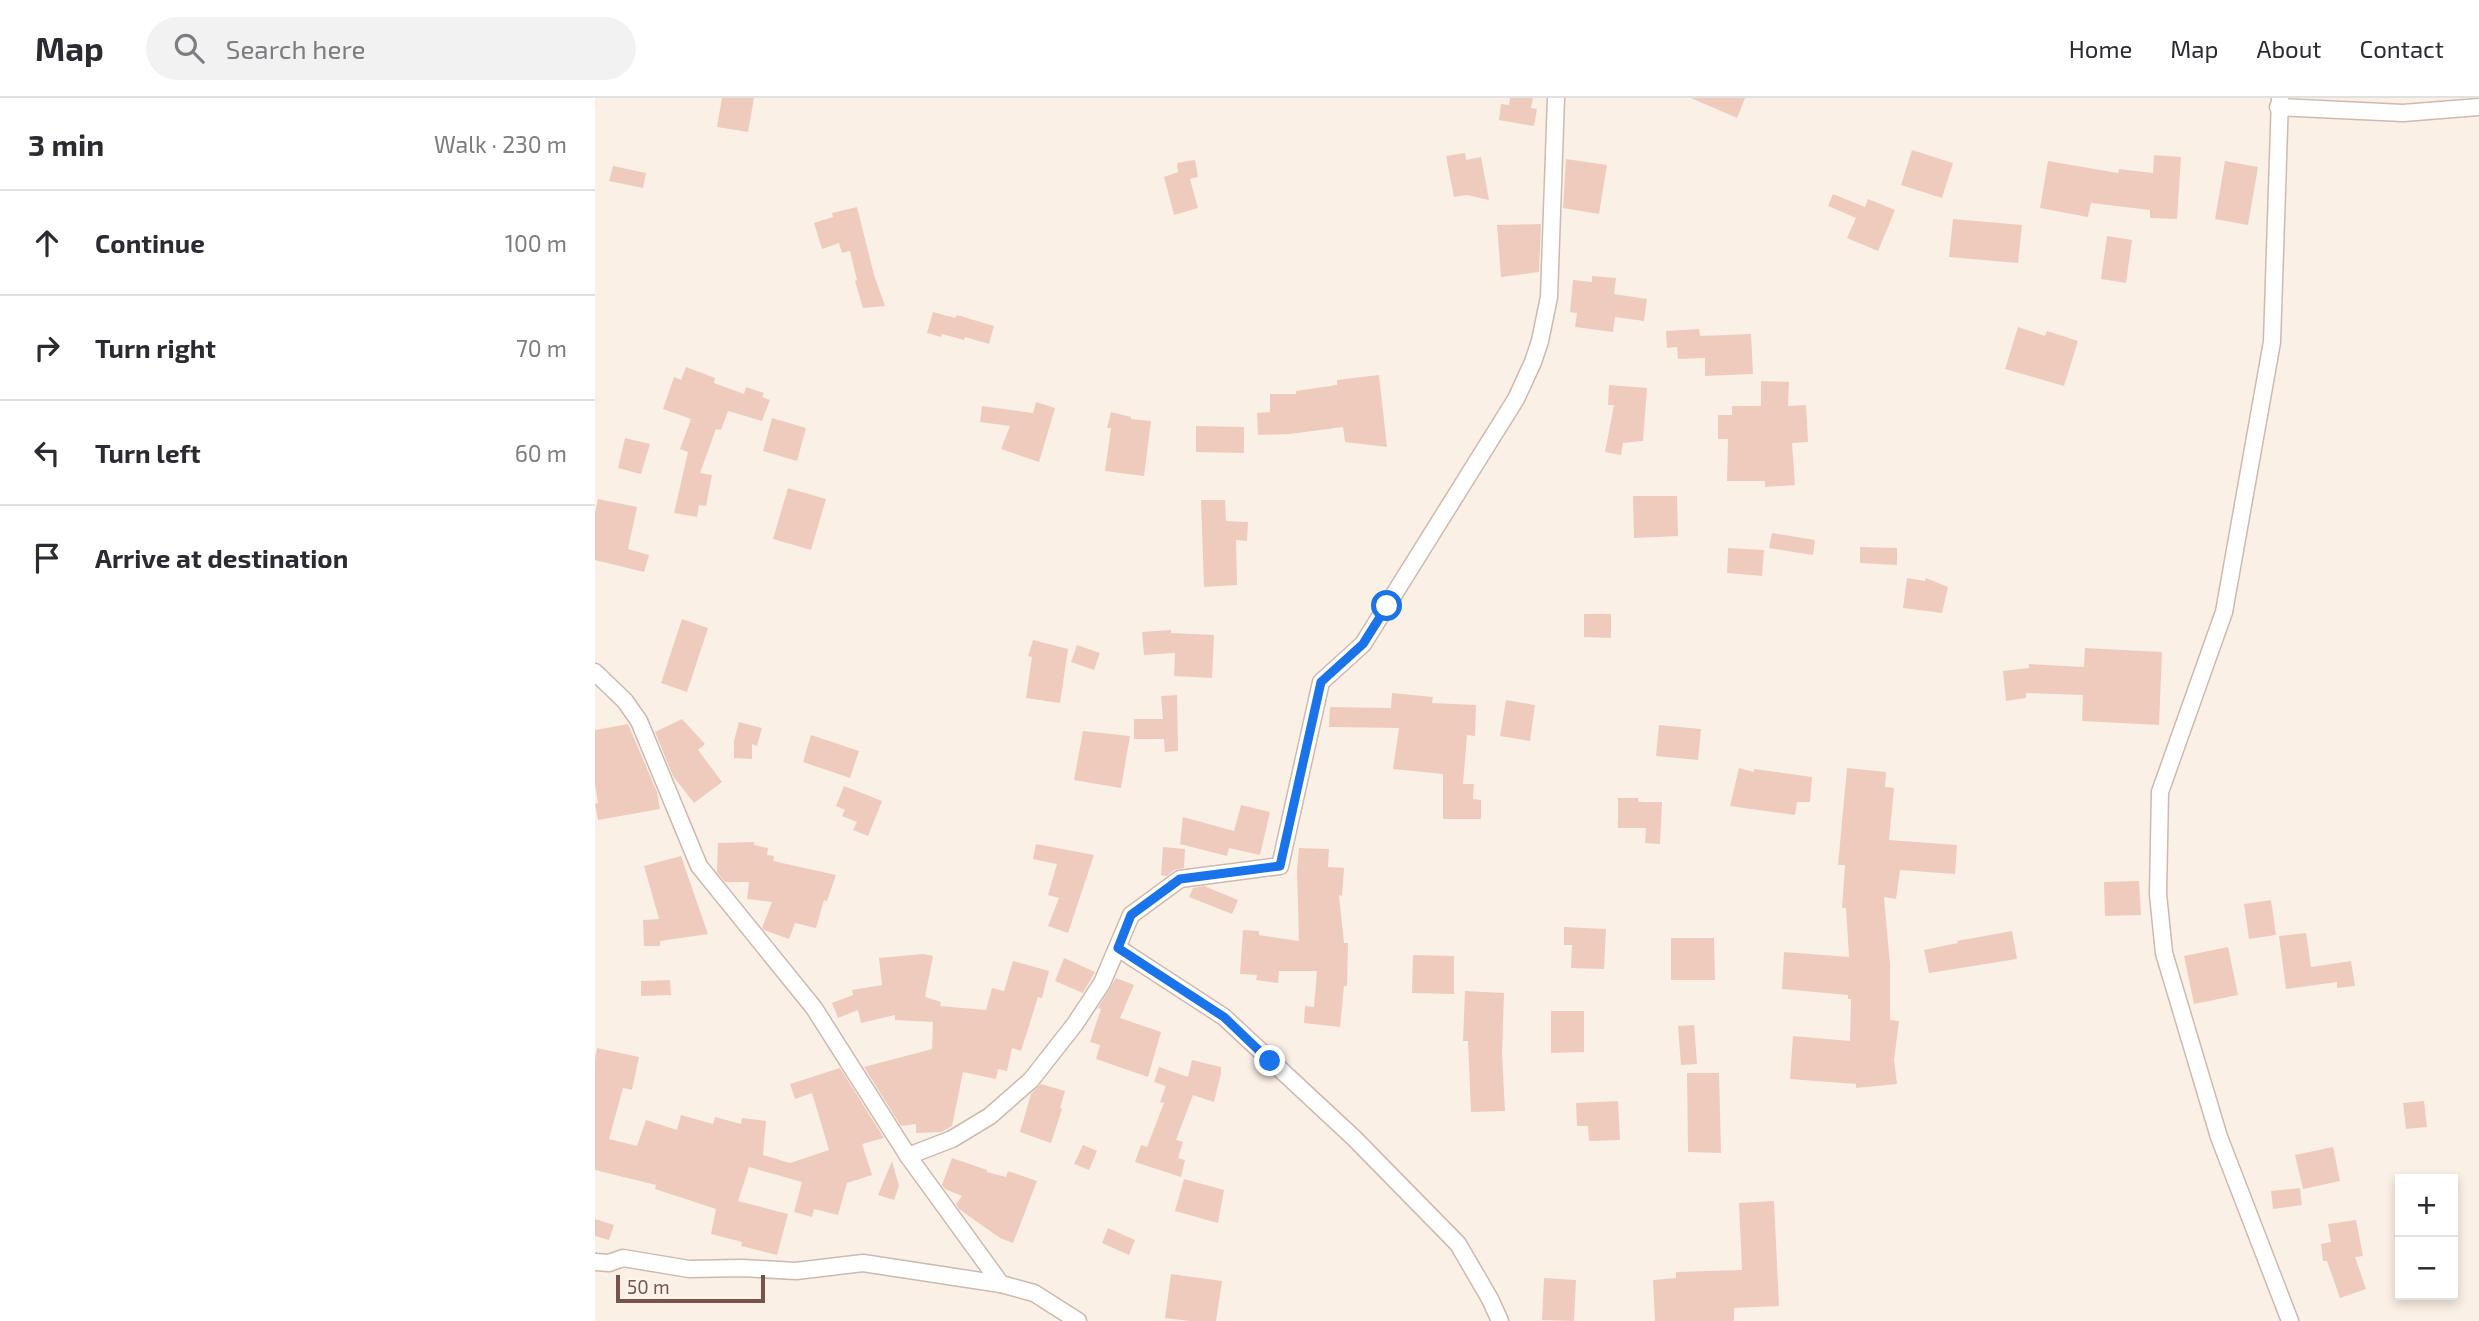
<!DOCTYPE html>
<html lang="en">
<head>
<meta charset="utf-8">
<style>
  :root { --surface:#fff; --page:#f2f2f3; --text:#2b2b33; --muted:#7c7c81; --line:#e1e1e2 }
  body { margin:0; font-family:"Exo 2",sans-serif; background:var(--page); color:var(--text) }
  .controls { position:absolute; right:21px; bottom:21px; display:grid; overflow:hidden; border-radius:0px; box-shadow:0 4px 10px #0003 }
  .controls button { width:63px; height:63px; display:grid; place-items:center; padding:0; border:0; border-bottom:2px solid var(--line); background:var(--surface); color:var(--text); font:35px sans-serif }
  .scale { position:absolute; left:21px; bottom:18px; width:149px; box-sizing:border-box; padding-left:7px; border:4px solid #73554c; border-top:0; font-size:19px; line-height:24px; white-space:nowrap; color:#73554c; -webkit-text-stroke:5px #fef4eb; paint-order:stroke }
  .stop { position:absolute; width:21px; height:21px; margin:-16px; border:5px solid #1a73e8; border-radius:50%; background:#fff }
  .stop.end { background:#1a73e8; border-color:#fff; box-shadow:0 2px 7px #0008 }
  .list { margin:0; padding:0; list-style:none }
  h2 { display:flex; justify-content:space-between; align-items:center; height:91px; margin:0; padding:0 28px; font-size:30px }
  h2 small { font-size:23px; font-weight:400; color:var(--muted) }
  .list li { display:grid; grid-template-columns:46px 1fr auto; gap:21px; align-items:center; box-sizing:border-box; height:105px; padding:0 28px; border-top:2px solid var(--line) }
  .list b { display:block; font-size:26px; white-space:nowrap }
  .list em { font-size:23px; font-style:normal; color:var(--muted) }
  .icon { flex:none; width:38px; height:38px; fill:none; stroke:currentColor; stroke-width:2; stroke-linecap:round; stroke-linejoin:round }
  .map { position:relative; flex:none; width:1884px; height:1223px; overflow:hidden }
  header { display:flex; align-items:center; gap:42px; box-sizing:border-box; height:98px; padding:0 35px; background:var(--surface); border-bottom:2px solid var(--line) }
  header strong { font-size:33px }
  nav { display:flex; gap:38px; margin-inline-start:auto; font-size:24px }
  .search { width:490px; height:63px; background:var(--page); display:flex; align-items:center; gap:18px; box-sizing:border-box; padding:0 24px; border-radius:38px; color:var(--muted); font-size:26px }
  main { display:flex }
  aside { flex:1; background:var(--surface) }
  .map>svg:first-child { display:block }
  .building { fill:#efcbbe }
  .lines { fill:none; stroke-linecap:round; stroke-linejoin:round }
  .minor-casing { stroke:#ceb9af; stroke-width:19 }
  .minor { stroke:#fff; stroke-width:16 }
  .route { stroke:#1a73e8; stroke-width:9 }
</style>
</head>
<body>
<header>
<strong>Map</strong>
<div class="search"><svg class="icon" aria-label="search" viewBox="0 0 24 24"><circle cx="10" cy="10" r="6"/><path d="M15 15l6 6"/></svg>Search here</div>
<nav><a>Home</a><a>Map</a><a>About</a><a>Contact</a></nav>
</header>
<main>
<aside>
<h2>3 min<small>Walk · 230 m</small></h2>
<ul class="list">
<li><svg class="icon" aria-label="ahead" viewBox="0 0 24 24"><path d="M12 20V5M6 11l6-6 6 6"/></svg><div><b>Continue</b></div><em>100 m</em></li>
<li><svg class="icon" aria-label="right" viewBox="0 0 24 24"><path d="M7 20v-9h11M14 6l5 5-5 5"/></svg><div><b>Turn right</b></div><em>70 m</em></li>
<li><svg class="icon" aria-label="left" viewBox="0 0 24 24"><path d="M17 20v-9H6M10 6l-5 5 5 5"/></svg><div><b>Turn left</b></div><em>60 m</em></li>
<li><svg class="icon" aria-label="arrive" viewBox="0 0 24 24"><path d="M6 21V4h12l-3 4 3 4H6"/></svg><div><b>Arrive at destination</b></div></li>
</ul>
</aside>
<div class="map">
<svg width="1884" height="1223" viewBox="0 0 1884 1223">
  <rect width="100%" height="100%" fill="#fbf0e5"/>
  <g class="building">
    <polygon points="127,0 159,0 153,34 122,29"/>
    <polygon points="915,0 938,0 936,10 942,11 939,28 904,22 906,6 914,7"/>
    <polygon points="1096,0 1150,0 1142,20"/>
    <polygon points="1317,52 1358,65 1347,100 1306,87"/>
    <polygon points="870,55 871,62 886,59 894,102 872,97 859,99 851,58"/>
    <polygon points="1559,57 1586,59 1582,121 1555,120 1555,112 1496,105 1493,119 1445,110 1453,63 1523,75 1524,71 1558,75"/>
    <polygon points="971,61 1012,67 1004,116 968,110"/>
    <polygon points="600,62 603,79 595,81 603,110 579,117 569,79 583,74 582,65"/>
    <polygon points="1630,63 1663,69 1653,127 1620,121"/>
    <polygon points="18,68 51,75 48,90 14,83"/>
    <polygon points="1238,96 1270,109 1273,101 1300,112 1283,153 1252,140 1261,120 1233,108"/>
    <polygon points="262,109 279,177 290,208 268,210 260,183 262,182 255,153 247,155 244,145 227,151 219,125 238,119 237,115"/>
    <polygon points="1358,121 1427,127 1423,165 1354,159"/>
    <polygon points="946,126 944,174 906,179 902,127"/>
    <polygon points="1512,138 1537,142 1531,185 1506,181"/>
    <polygon points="997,178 1021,180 1019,196 1052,201 1049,223 1020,219 1018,234 980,229 982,215 975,214 978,182 997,184"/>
    <polygon points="338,214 360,220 362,217 399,228 394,246 370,239 369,242 347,236 346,239 332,235"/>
    <polygon points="1423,229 1450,238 1452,233 1483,243 1469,288 1410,271"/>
    <polygon points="1104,231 1105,238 1156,236 1158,276 1110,278 1110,260 1083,261 1082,249 1072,250 1071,233"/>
    <polygon points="91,269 120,280 119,285 149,296 151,289 169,295 167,299 175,302 167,323 133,313 126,332 121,331 105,375 117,377 111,408 104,407 102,419 79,415 93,354 85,351 96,321 68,311 79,279 86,282"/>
    <polygon points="784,277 792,349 750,344 748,329 695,336 663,337 662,315 675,314 675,296 701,296 701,293 742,287 742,282"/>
    <polygon points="1166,283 1194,284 1193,308 1211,307 1213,344 1197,345 1200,387 1170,389 1170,383 1132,383 1133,341 1123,341 1123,317 1137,317 1137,308 1166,308"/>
    <polygon points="1014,287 1052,290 1048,343 1028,345 1026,357 1010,354 1019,307 1013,307"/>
    <polygon points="441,304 460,310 444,364 406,351 415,328 385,324 387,308 438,315"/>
    <polygon points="516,314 536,319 536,321 556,323 549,378 510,373 516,330 512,330"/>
    <polygon points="177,320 211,330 202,363 168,353"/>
    <polygon points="601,328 649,329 649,355 601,354"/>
    <polygon points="30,340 55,346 46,376 23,370"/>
    <polygon points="193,390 231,401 216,452 178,441"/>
    <polygon points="1038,398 1082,398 1083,438 1039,440"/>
    <polygon points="3,401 42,409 33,451 54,457 49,474 0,462 0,414"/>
    <polygon points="606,402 630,402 631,423 653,424 652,443 641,442 642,487 609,489"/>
    <polygon points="1177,435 1220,442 1218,457 1174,450"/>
    <polygon points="1265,449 1302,450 1302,467 1265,465"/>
    <polygon points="1133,450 1169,452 1167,478 1132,475"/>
    <polygon points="1312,480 1330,483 1331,480 1353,489 1347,515 1308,510"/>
    <polygon points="989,516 1016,516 1016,540 989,539"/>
    <polygon points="87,521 113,530 92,594 66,585"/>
    <polygon points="576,532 576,535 619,537 617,580 579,578 580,555 549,557 547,534"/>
    <polygon points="438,542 473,551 465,605 431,600 437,559 433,558"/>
    <polygon points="482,547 505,555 499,572 476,564"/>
    <polygon points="1490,550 1567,554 1564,627 1487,623 1488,597 1431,595 1431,600 1411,603 1408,573 1434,570 1434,566 1489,569"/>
    <polygon points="797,595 838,599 837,605 881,607 880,638 872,637 868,686 879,686 878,701 886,702 886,721 848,721 848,676 798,671 804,630 734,629 735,609 796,610"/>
    <polygon points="582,597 583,653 570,654 569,641 539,641 539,621 568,621 566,598"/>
    <polygon points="911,602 940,607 935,643 905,638"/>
    <polygon points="87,621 110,646 103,652 127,684 99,705 78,678 60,634"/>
    <polygon points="144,624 167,630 162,648 157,646 157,661 139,660 139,643"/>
    <polygon points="33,626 62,694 65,711 3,722 0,706 3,705 0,686 0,632"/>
    <polygon points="1064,627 1106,631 1103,662 1061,658"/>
    <polygon points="488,633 535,638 526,690 479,682"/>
    <polygon points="216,637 264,653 255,680 208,664"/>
    <polygon points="1144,670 1159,674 1159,671 1217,679 1215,704 1202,704 1200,717 1135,708"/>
    <polygon points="1252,670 1291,674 1290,689 1299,690 1294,742 1362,747 1360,776 1305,772 1301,801 1289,799 1295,867 1295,922 1304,923 1299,962 1302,986 1261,990 1261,986 1195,981 1198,938 1255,943 1256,901 1253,901 1253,897 1187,891 1189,854 1254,859 1251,810 1247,810 1250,767 1243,767"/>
    <polygon points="249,688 287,703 273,738 258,732 262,724 247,718 250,712 241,708"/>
    <polygon points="1023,700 1043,700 1043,704 1067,704 1065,746 1050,745 1051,730 1023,730"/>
    <polygon points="646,707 675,714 665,757 634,750 632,758 585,746 588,719 639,733"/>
    <polygon points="159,744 159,747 173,750 172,757 179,758 178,763 241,777 232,803 229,802 221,830 200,825 194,841 169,832 167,830 177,804 152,801 154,784 130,784 122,774 123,745"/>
    <polygon points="441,746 499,757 473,835 453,828 464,800 453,797 462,766 438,761"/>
    <polygon points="568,749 590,751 589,770 579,772 572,778 566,777"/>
    <polygon points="704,750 734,751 733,769 749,770 747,798 744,797 749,845 753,845 752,888 749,888 745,929 709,925 710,908 719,909 722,873 684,873 683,885 661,882 662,877 645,876 648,832 664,833 664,837 704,843 702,772"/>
    <polygon points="86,758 113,836 65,843 65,848 49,848 48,822 64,821 49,768"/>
    <polygon points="1544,783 1546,817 1510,818 1509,784"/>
    <polygon points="609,788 643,802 637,816 594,799 598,790"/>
    <polygon points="1676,802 1681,837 1654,841 1649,806"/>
    <polygon points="969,829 1011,831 1009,871 976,870 977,847 969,847"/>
    <polygon points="1417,833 1422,861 1334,875 1329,852 1363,845 1362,843"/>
    <polygon points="1711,835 1716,869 1756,863 1760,888 1742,890 1742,884 1691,891 1684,838"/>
    <polygon points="1076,840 1119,840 1120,882 1076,882"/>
    <polygon points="1633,849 1643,897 1599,906 1589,858"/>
    <polygon points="328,856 338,858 330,899 346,904 345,908 391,912 397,890 409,893 418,863 454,873 447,900 443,899 426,953 417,950 412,973 403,971 401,981 368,974 357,1028 346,1034 321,1035 321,1026 306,1028 269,969 337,951 338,924 300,922 300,917 266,925 263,912 243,920 237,905 258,897 257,892 287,887 284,860"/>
    <polygon points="818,857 859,858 859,896 817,895"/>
    <polygon points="469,860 500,874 488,895 460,883"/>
    <polygon points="521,880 539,887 525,920 566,934 553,979 501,961 505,947 495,944 506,911 503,910"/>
    <polygon points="75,882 76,897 46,898 46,883"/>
    <polygon points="870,893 909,895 907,957 910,1013 876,1014 873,943 868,943"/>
    <polygon points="956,913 989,913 989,954 956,955"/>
    <polygon points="1099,927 1102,966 1086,967 1083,928"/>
    <polygon points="2,950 44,959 37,992 28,990 14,1041 42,1048 51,1022 82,1032 86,1017 118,1026 120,1019 146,1026 147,1020 171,1023 168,1057 195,1065 234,1052 217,995 200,1001 195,986 245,970 289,1040 267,1046 277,1077 252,1085 243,1117 219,1111 217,1119 199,1114 207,1084 154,1069 143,1103 193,1116 182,1157 146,1148 147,1144 116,1136 121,1111 60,1091 61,1087 0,1072 0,961"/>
    <polygon points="597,962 626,969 626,975 619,1004 598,997 581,1042 588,1044 583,1060 590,1062 586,1079 540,1064 546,1047 552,1049 569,1005 565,1004 571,988 559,984 564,969 593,979"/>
    <polygon points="1092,975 1124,975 1126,1055 1093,1054"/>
    <polygon points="446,986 470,993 465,1010 467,1011 456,1045 425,1034 436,996"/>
    <polygon points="1023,1003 1025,1042 994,1043 993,1028 982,1028 981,1005"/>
    <polygon points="1829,1003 1832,1029 1811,1031 1808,1005"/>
    <polygon points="488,1047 502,1053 494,1072 479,1066"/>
    <polygon points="1738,1049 1745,1083 1708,1091 1700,1057"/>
    <polygon points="357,1060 392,1072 392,1074 411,1079 413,1073 442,1083 418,1145 405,1140 364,1111 361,1106 367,1098 350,1091 347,1087"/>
    <polygon points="297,1063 304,1088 299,1102 283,1097"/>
    <polygon points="589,1081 629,1092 623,1125 580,1113"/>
    <polygon points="1705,1090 1707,1107 1678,1111 1676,1093"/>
    <polygon points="1179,1103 1184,1208 1139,1210 1139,1223 1060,1223 1058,1182 1081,1180 1081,1174 1147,1172 1144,1105"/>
    <polygon points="0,1121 19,1127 14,1142 0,1138"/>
    <polygon points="1761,1122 1768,1158 1760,1159 1771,1191 1745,1200 1732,1163 1728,1163 1726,1146 1736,1144 1733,1126"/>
    <polygon points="513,1130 540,1142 534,1157 507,1145"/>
    <polygon points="576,1176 627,1183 621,1223 595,1223 570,1220"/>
    <polygon points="949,1180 981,1182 979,1223 947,1222"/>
  </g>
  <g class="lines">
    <defs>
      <g id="minor">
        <polyline points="1685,0 1677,244 1629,514 1565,694 1563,796 1569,855 1624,1039 1695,1223"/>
        <polyline points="1683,9 1808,15 1884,9"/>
        <polyline points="0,574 30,603 44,623 104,768 219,910 313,1058 406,1186 439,1195 483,1223"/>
        <polyline points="523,850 629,919 759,1040 863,1146 895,1201 905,1223"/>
        <polyline points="313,1058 357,1041 395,1018 436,982 480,926 507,885 536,817 585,781 685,768 726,584 768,546 921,301 938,264 945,243 954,199 961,0"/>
        <polyline points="0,1164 14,1165 28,1160 94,1171 147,1170 201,1173 268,1165 406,1186"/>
      </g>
    </defs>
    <use href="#minor" class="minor-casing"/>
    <use href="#minor" class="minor"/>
  </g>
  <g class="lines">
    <polyline class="route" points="675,963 629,919 523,850 536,817 585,781 685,768 726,584 768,546 792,508"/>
  </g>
</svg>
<div class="controls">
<button>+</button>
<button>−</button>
</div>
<div class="scale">50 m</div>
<div class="stop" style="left:792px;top:508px"></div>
<div class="stop end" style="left:675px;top:963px"></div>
</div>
</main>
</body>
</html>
